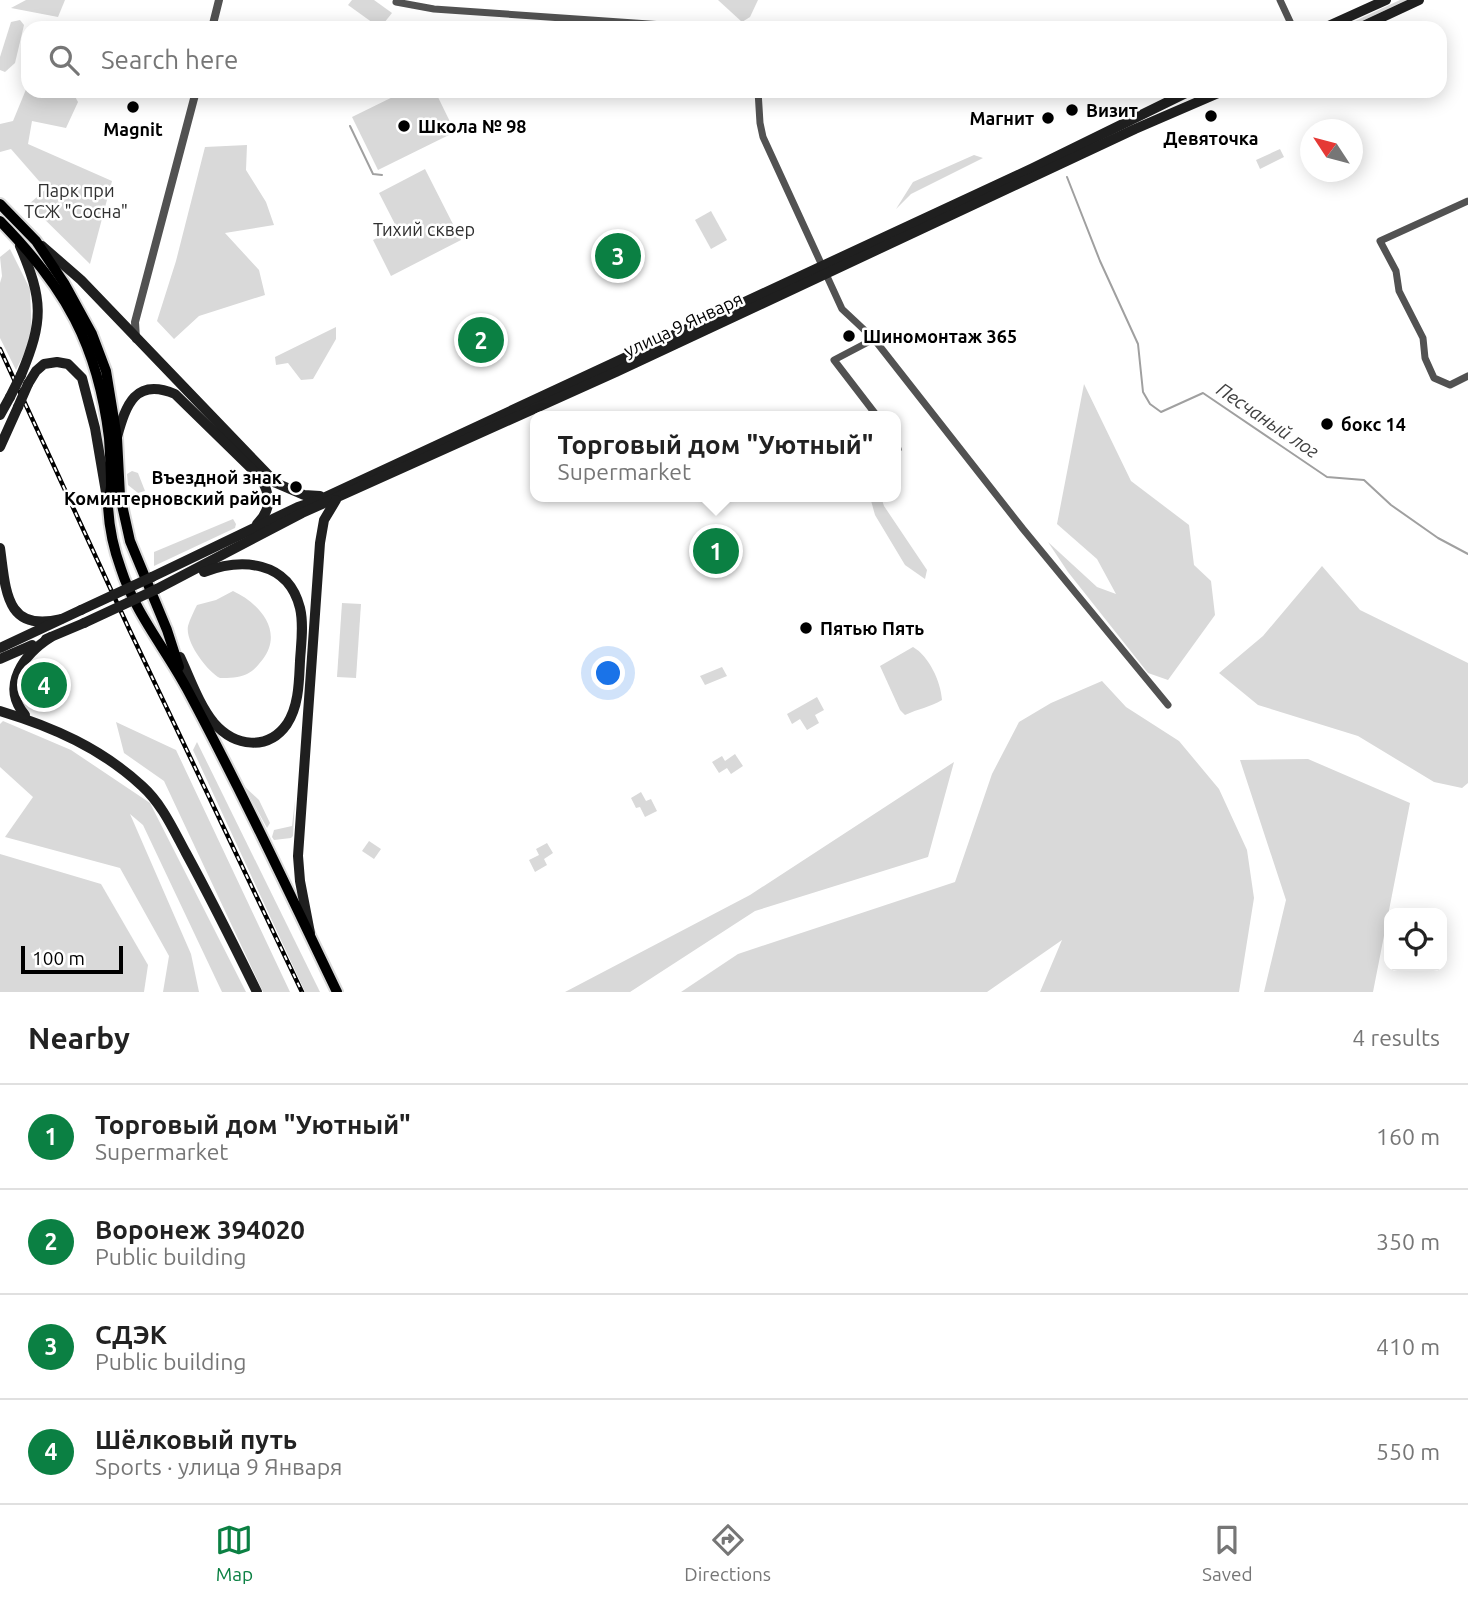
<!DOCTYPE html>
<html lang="en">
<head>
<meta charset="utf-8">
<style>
  :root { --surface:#fff; --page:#f2f2f2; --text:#222; --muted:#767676; --line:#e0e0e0; --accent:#0b8043 }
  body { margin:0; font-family:Ubuntu,sans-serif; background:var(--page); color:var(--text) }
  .controls { position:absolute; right:21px; bottom:21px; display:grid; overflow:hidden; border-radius:14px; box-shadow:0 4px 18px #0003 }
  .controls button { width:63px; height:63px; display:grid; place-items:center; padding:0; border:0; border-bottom:2px solid var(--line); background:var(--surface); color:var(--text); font:35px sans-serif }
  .compass { position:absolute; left:1300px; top:119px; width:63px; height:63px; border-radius:50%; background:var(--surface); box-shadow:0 4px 18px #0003; rotate:306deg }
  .scale { position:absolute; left:21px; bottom:18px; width:102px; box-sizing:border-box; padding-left:7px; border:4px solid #000; border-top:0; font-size:19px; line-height:24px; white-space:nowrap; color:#000; -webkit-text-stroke:5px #fff; paint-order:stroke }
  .you { position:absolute; left:609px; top:674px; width:24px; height:24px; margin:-18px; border:5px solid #fff; border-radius:50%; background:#1a73e8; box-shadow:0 0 0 10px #1a73e833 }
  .badge { display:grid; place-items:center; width:46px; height:46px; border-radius:50%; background:var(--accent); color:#fff; font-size:23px; font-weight:700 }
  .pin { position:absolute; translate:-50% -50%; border:4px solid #fff; box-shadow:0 2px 7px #0006 }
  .popup { position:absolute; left:530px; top:411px; width:371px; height:91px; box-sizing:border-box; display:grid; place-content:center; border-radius:14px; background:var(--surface); filter:drop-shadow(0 2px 5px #0005); font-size:23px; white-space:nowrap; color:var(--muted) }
  .popup b { font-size:26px; color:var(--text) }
  .popup::after { content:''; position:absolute; left:50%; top:100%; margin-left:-14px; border:14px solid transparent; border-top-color:var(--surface) }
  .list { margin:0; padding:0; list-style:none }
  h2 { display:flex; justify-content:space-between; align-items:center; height:91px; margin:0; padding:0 28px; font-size:30px }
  h2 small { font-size:23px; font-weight:400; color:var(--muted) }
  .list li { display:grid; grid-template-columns:46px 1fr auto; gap:21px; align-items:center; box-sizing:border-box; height:105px; padding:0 28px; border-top:2px solid var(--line) }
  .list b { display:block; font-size:26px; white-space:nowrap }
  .list p { margin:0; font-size:23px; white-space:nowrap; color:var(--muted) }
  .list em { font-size:23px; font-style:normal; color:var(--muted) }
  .icon { flex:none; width:38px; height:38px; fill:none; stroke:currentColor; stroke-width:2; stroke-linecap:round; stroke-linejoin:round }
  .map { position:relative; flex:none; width:1468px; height:992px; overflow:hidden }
  .search { position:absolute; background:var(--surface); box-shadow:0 4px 18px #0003; left:21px; right:21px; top:21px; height:77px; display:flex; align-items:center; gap:18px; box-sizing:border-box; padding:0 24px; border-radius:21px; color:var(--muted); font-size:26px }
  .sheet { height:511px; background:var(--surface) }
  nav { display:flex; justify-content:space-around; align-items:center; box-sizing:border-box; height:98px; border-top:2px solid var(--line); background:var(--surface); font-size:19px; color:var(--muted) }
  nav a { display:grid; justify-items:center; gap:4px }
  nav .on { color:var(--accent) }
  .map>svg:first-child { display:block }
  .green { fill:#d9d9d9 }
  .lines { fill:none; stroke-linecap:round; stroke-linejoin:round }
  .stream { stroke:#a0a0a0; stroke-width:2 }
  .trunk-casing { stroke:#dbdbdb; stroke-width:14 }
  .minor { stroke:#525252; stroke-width:7 }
  .tertiary { stroke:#525252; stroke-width:8 }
  .secondary { stroke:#1f1f1f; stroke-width:10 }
  .trunk { stroke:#000; stroke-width:10 }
  .rail-casing { stroke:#000; stroke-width:4.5 }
  .rail { stroke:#fff; stroke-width:2; stroke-dasharray:5; stroke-linecap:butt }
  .secondary-bridge { stroke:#1f1f1f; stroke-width:10 }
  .poi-dot { fill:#000; stroke:#fff; stroke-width:2.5 }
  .labels { text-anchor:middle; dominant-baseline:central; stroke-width:5; stroke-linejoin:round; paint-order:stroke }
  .poi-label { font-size:18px; font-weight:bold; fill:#000; stroke:#fff; text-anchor:start }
  .park-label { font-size:18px; fill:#303030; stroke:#fff }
  .street-label { font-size:18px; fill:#000; stroke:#fff }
  .water-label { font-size:19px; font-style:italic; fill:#414141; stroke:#fff }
</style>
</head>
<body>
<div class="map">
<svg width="1468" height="992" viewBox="0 0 1468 992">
  <rect width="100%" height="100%" fill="#fff"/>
  <g class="green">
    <polygon points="26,0 65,0 58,17 11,8"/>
    <polygon points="352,0 374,0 392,13 380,28 348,5"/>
    <polygon points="718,0 758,0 750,17 742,22"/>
    <polygon points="1400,0 1407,0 1347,28 1340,28"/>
    <polygon points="20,20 24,25 15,63 5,72 0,70 0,57 11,22"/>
    <polygon points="27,87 28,91 72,91 78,102 66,128 32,121 28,144 112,181 90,264 29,204 46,189 11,149 0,152 0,124 13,121"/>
    <polygon points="405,91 435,91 455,132 378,170 352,117"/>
    <polygon points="247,145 246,170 266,202 274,225 225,233 259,270 265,295 199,316 174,339 157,321 176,261 205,147"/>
    <polygon points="1280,149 1284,157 1260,169 1256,160"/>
    <polygon points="974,155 983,158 911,194 896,209 913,182"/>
    <polygon points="425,169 461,240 391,276 373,240 397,228 379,193"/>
    <polygon points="711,211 727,240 711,249 695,220"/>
    <polygon points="10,249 30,289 32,338 16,370 0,338 0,283 2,276 0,257"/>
    <polygon points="336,327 336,339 313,379 301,380 288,363 276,365 275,357"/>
    <polygon points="1084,384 1131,481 1189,525 1194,565 1211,581 1215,615 1168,680 1148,673 1068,572 1048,542 1097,587 1116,594 1097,559 1057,524"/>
    <polygon points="132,471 138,473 145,491 138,493 128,485 127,474"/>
    <polygon points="870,497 881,497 884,506 927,570 925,579 905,565 875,515"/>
    <polygon points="233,519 236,524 235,528 154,566 154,552"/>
    <polygon points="1322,566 1360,610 1468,663 1468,783 1462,788 1434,782 1358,736 1258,705 1219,673 1263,636"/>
    <path d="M233,591c26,12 51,40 30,68 -5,6 -9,12 -16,15 -8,4 -18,4 -27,4 -13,-7 -35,-36 -32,-52 2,-7 6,-15 9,-21l19,-5z"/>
    <polygon points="342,603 361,604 356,678 337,677"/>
    <path d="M913,647c16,9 28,35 29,53 -12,7 -24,9 -37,15l-5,-5 -20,-44z"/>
    <polygon points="722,667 727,676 705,685 700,676"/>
    <polygon points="1102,681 1126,707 1179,741 1219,789 1247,850 1254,898 1239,992 1040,992 1062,940 987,992 681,992 738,954 955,882 992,774 1019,722 1051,703"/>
    <polygon points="817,697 824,710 815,715 819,723 807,730 800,719 792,724 787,714"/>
    <polygon points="3,721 71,750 150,803 246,992 222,992 143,825 130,814 191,954 199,992 163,992 169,956 120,868 5,837 33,797 0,767 0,724"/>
    <polygon points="116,722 176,750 290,992 263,992 164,781 124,753"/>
    <polygon points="197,742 320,992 305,992 193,750"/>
    <polygon points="735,754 743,766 731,774 727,768 719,773 712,762 722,756 725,761"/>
    <polygon points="1308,759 1410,803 1373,992 1264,992 1286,900 1240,760"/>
    <polygon points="954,762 928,857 755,911 630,992 565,992 750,895"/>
    <polygon points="244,786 259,800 270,823 267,828"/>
    <polygon points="641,792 646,801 651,799 657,811 645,817 640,807 636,808 631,798"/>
    <polygon points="295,800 293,836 291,838 274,840 272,837 274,830 292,826"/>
    <polygon points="369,841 381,849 374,859 362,851"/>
    <polygon points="547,843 553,853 544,859 547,865 535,872 529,860 539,855 536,849"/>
    <polygon points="0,854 101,884 148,965 144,992 0,992"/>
  </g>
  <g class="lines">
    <g class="stream">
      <polyline points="350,126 373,174 382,175"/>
      <polyline points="1067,177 1100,261 1138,344 1143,392 1150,404 1161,412 1203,393 1327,477 1364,480 1391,505 1438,538 1468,554"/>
    </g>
    <defs>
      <g id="trunk">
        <polyline points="0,204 36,241 64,283 92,334 106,371 117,438 120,496 130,541 167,630 179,667"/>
        <path d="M0,221c65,66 98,124 109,217 1,15 2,32 2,47 0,7 -3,14 -3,21 1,20 6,44 13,63 14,44 44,79 66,120 53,99 101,201 150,303"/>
      </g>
    </defs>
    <use href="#trunk" class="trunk-casing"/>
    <g class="minor">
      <polyline points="1280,0 1293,28"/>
      <polyline points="396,2 434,9 707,28"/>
      <polyline points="758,91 760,123 763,137 842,309 874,339 1023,529 1168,705"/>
      <polyline points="1468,201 1380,241 1396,271 1399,291 1423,338 1425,358 1434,378 1450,385 1468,376"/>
      <polyline points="874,339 834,360 877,416"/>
      <polyline points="896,444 898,449"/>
    </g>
    <g class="tertiary">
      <polyline points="212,28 219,0"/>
      <polyline points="136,339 135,322 196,91"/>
    </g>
    <g class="secondary">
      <polyline points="1324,28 1386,0"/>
      <polyline points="1359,28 1419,0"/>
      <path d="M20,246c23,54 24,74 1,129"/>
      <polyline points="42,246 81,280 276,483 304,495 320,496"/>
      <polyline points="28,384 36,371 44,364 57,362 68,364 82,378 95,428 108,504"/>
      <polyline points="0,415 10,397"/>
      <path d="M117,437c9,-32 18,-60 58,-43l85,83c11,18 12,32 -3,47"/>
      <polyline points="0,447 18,407"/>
      <path d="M0,548c6,42 5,85 61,71"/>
      <polyline points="152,577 298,507 319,500 1033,168 1190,91"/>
      <polyline points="157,589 302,513 616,372 1135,129 1223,91"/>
      <polyline points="46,639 84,623"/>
      <polyline points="0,648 81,610"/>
      <path d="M180,657c10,21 19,48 34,66 21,24 54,28 73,1 12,-18 12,-43 13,-63 1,-17 4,-36 0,-53 -12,-48 -59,-50 -96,-36"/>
      <polyline points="0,659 32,645"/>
      <path d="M0,711c53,16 101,37 142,75 20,18 31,43 44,67 25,46 48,92 71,139"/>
      <path d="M25,715c-25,-29 -1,-61 26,-78"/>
      <polyline points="310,933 300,881 298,856 320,543 324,520 336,500"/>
    </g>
    <use href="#trunk" class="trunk"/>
    <defs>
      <polyline id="rail" points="0,349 130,631 302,992"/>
    </defs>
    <use href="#rail" class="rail-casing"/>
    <use href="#rail" class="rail"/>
    <g class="secondary-bridge">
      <polyline points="10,397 21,375"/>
      <polyline points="18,407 28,384"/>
      <polyline points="81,610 152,577"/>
      <polyline points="84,623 157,589"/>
    </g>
  </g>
  <g class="poi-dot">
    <circle cx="133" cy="107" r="7"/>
    <circle cx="1072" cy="110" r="7"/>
    <circle cx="1211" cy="116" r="7"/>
    <circle cx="1048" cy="118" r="7"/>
    <circle cx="404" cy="126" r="7"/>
    <circle cx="849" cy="336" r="7"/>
    <circle cx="1327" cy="424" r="7"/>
    <circle cx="296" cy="487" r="7"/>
    <circle cx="806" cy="628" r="7"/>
  </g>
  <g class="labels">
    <g class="poi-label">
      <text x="1086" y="110">Визит</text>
      <text x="1034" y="118" text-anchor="end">Магнит</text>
      <text x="418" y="126">Школа № 98</text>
      <text x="133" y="129" text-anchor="middle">Magnit</text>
      <text x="1211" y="138" text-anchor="middle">Девяточка</text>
      <text x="863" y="336">Шиномонтаж 365</text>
      <text x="1341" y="424">бокс 14</text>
      <text x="282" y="477" text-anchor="end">Въездной знак<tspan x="282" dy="21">Коминтерновский район</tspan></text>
      <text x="820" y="628">Пятью Пять</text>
    </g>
    <g class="park-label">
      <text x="76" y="190">Парк при<tspan x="76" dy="21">ТСЖ "Сосна"</tspan></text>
      <text x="424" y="229">Тихий сквер</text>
    </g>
    <g class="street-label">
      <text transform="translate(683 324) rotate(-25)">улица 9 Января</text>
    </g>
    <g class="water-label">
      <text transform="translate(1268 420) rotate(34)">Песчаный лог</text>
    </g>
  </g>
</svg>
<div class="controls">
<button><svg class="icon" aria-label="locate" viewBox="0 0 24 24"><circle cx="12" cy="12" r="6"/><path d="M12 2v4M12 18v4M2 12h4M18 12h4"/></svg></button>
</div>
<svg class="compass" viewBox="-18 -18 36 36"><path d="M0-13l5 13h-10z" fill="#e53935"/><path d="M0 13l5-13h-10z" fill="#767676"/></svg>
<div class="scale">100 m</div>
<div class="you"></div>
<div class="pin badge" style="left:716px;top:551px">1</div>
<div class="popup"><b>Торговый дом &quot;Уютный&quot;</b>Supermarket</div>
<div class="pin badge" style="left:481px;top:340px">2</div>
<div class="pin badge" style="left:618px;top:256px">3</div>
<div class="pin badge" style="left:44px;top:685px">4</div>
<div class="search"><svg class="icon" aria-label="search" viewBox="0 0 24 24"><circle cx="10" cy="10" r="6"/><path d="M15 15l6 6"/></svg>Search here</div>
</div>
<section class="sheet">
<h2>Nearby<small>4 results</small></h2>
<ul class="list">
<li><span class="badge">1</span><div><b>Торговый дом &quot;Уютный&quot;</b><p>Supermarket</p></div><em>160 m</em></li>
<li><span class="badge">2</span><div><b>Воронеж 394020</b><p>Public building</p></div><em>350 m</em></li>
<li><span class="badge">3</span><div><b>СДЭК</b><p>Public building</p></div><em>410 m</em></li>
<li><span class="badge">4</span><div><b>Шёлковый путь</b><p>Sports · улица 9 Января</p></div><em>550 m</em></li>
</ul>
</section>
<nav>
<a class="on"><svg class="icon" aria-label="map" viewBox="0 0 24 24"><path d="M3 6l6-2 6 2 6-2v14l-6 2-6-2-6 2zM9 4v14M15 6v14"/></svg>Map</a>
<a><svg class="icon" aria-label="directions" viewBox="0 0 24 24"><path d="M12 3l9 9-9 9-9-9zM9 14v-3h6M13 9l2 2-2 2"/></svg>Directions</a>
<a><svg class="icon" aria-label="saved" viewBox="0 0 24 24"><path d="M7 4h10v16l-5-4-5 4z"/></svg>Saved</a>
</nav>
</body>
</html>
